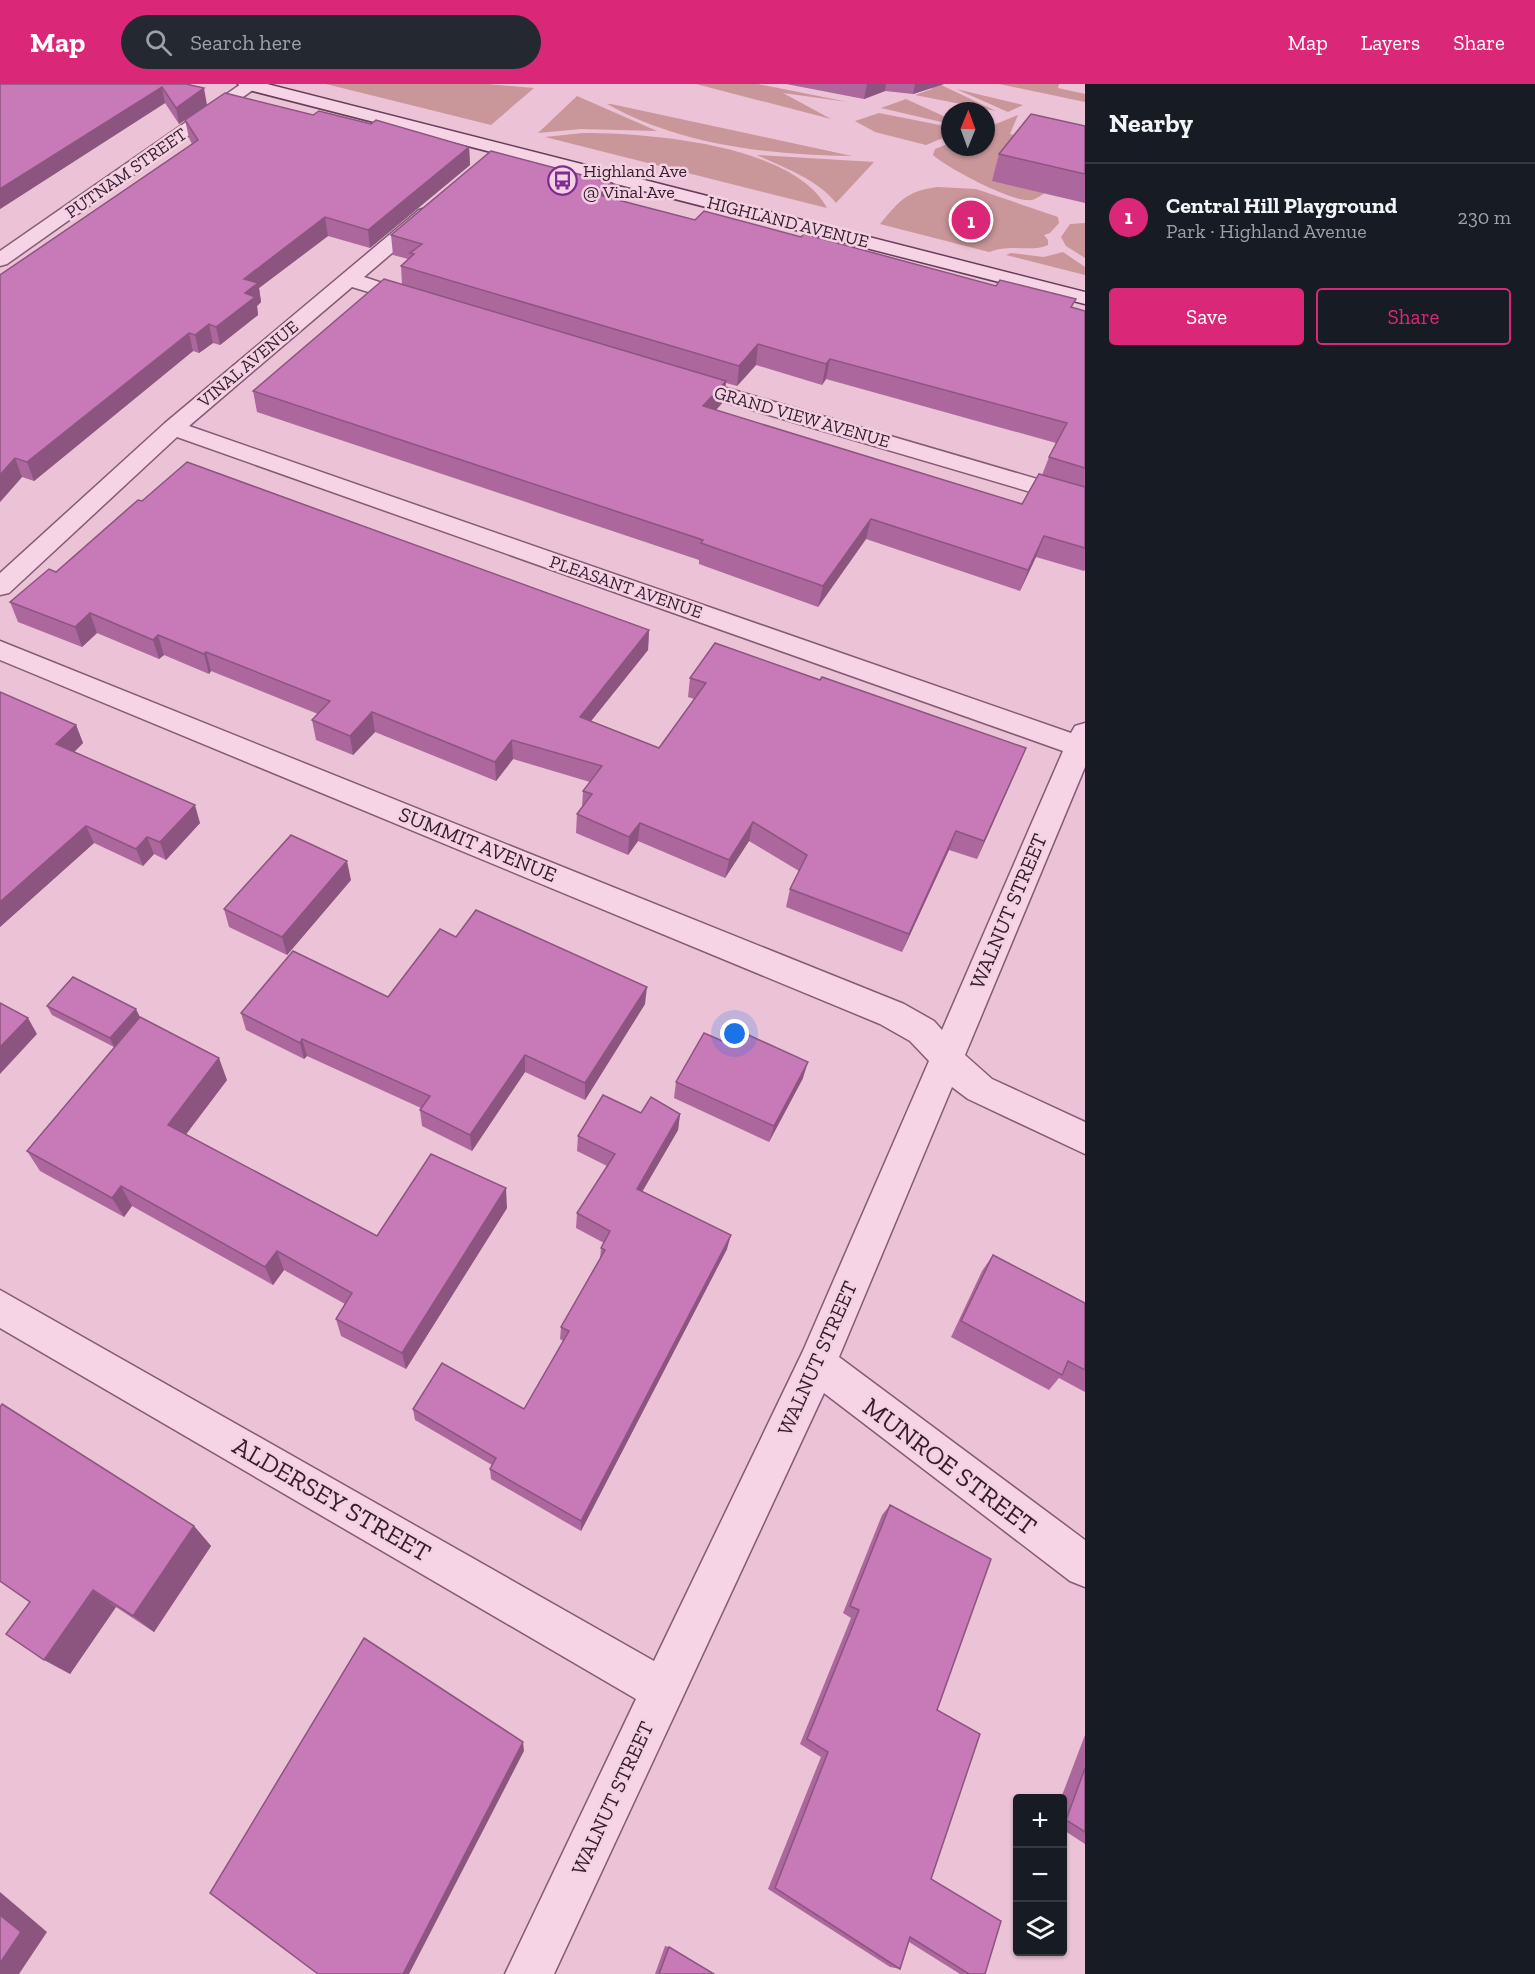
<!DOCTYPE html>
<html lang="en">
<head>
<meta charset="utf-8">
<style>
  :root { --surface:#171b24; --page:#242831; --text:#f1f3f6; --muted:#9ea1a6; --line:#363941; --accent:#db2777 }
  body { margin:0; font-family:"Zilla Slab",serif; background:var(--page); color:var(--text) }
  .controls { position:absolute; right:18px; bottom:18px; display:grid; overflow:hidden; border-radius:6px; box-shadow:0 2px 4px #0004 }
  .controls button { width:54px; height:54px; display:grid; place-items:center; padding:0; border:0; border-bottom:2px solid var(--line); background:var(--surface); color:var(--text); font:30px sans-serif }
  .compass { position:absolute; left:941px; top:18px; width:54px; height:54px; border-radius:50%; background:var(--surface); box-shadow:0 2px 4px #0004; rotate:1deg }
  .you { position:absolute; left:735px; top:950px; width:21px; height:21px; margin:-15px; border:4px solid #fff; border-radius:50%; background:#1a73e8; box-shadow:0 0 0 9px #1a73e833 }
  .badge { display:grid; place-items:center; width:39px; height:39px; border-radius:50%; background:var(--accent); color:#fff; font-size:20px; font-weight:700 }
  .pin { position:absolute; translate:-50% -50%; border:3px solid #fff; box-shadow:0 2px 6px #0006 }
  .list { margin:0; padding:0; list-style:none }
  h2 { display:flex; justify-content:space-between; align-items:center; height:78px; margin:0; padding:0 24px; font-size:26px }
  h2 small { font-size:20px; font-weight:400; color:var(--muted) }
  .list li { display:grid; grid-template-columns:39px 1fr auto; gap:18px; align-items:center; box-sizing:border-box; height:108px; padding:0 24px; border-top:2px solid var(--line) }
  .list b { display:block; font-size:22px; white-space:nowrap }
  .list p { margin:0; font-size:20px; white-space:nowrap; color:var(--muted) }
  .list em { font-size:20px; font-style:normal; color:var(--muted) }
  .actions { display:flex; gap:12px; padding:18px 24px }
  .actions a { flex:1; padding:14px 0; border:2px solid var(--accent); border-radius:6px; text-align:center; font-size:21px; color:var(--accent) }
  .actions .main { background:var(--accent); color:#fff }
  .icon { flex:none; width:33px; height:33px; fill:none; stroke:currentColor; stroke-width:2; stroke-linecap:round; stroke-linejoin:round }
  .map { position:relative; flex:none; width:1085px; height:1890px; overflow:hidden }
  header { display:flex; align-items:center; gap:36px; box-sizing:border-box; height:84px; padding:0 30px; background:var(--accent); color:#fff }
  header strong { font-size:28px }
  nav { display:flex; gap:33px; margin-inline-start:auto; font-size:21px }
  .search { width:420px; height:54px; background:var(--page); display:flex; align-items:center; gap:15px; box-sizing:border-box; padding:0 21px; border-radius:33px; color:var(--muted); font-size:22px }
  main { display:flex }
  aside { flex:1; background:var(--surface) }
  .map>svg:first-child { display:block }
  .green { fill:#c9969a }
  .lines { fill:none; stroke-linecap:round; stroke-linejoin:round }
  .minor-casing { stroke:#855a76; stroke-width:3 }
  .secondary-casing { stroke:#663d5a; stroke-width:3 }
  .minor { fill:#f7d4e5; fill-rule:evenodd }
  .secondary { fill:#f7d4e5; fill-rule:evenodd }
  .wall { fill:#ac689d; fill-rule:evenodd }
  .shaded-wall { fill:#8c5580 }
  .building { fill:#c879b7; stroke:#8c5580; stroke-width:1.5 }
  .labels { text-anchor:middle; dominant-baseline:central; stroke-width:5; stroke-linejoin:round; paint-order:stroke }
  .far-poi-label { font-size:18px; fill:#351d2e; stroke:#f4d1e2; text-anchor:start }
  .far-street-label { font-size:18px; fill:#351d2e; stroke:#f4d1e2 }
  .street-label { font-size:21px; fill:#351d2e; stroke:#f4d1e2 }
  .near-street-label { font-size:26px; fill:#351d2e; stroke:#f4d1e2 }
</style>
</head>
<body>
<header>
<strong>Map</strong>
<div class="search"><svg class="icon" aria-label="search" viewBox="0 0 24 24"><circle cx="10" cy="10" r="6"/><path d="M15 15l6 6"/></svg>Search here</div>
<nav><a>Map</a><a>Layers</a><a>Share</a></nav>
</header>
<main>
<div class="map">
<svg width="1085" height="1890" viewBox="0 0 1085 1890">
  <rect width="100%" height="100%" fill="#ecc2d6"/>
  <g class="green">
    <polygon points="326,0 487,0 534,4 491,41"/>
    <polygon points="696,0 758,0 848,18 783,9 831,35"/>
    <polygon points="929,0 939,0 996,27 915,11 932,5"/>
    <polygon points="999,0 1059,0 1058,4 1085,10 1085,18"/>
    <polygon points="956,5 1023,21 1008,28"/>
    <polygon points="577,12 657,47 581,45 538,49"/>
    <polygon points="906,15 950,35 950,40 881,24"/>
    <path d="M607,20h4l241,52c-83,-1 -172,-11 -245,-52z"/>
    <polygon points="879,29 950,43 950,51 926,61 875,48 855,37"/>
    <path d="M1018,31l-8,19 75,16 -92,30 52,13c-5,3 -11,8 -17,7 -20,0 -79,-31 -95,-45l2,-6 15,-6v4h36v-19z"/>
    <path d="M583,49c65,0 210,11 244,75l-282,-71z"/>
    <path d="M757,71l117,7 -38,41c-19,-24 -52,-35 -79,-48z"/>
    <path d="M938,103l38,2 82,28 1,6 -9,10 -6,2 4,5v5c-18,8 -35,-2 -59,7l-109,-28c20,-24 27,-33 58,-37z"/>
    <polygon points="1085,139 1085,174 1066,162 1061,153 1070,140"/>
    <polygon points="1063,168 1085,183 1085,191 1006,171 1011,169 1044,173"/>
  </g>
  <g class="lines">
    <defs>
      <g id="minor">
        <polygon points="241,0 260,1 7,180 0,182 0,167"/>
        <polygon points="426,124 433,126 436,130 433,134 364,193 425,213 428,217 425,221 411,221 352,203 189,342 1071,649 1075,642 1085,639 1085,683 965,971 992,995 1085,1038 1085,1070 968,1015 952,1003 839,1273 1085,1456 1085,1503 1070,1497 824,1309 554,1890 505,1890 636,1615 0,1244 0,1206 654,1577 803,1267 929,977 910,957 880,940 0,576 0,557 904,920 934,937 942,946 1063,667 177,353 9,509 0,511 0,489 165,339 419,126"/>
        <polygon points="682,291 1085,409 1085,424 674,303 671,298 674,293"/>
      </g>
      <polygon id="secondary" points="238,0 267,0 1085,208 1085,220 241,4"/>
    </defs>
    <use href="#minor" class="minor-casing"/>
    <use href="#secondary" class="secondary-casing"/>
    <use href="#minor" class="minor"/>
    <use href="#secondary" class="secondary"/>
  </g>
  <g class="wall">
    <polygon points="0,0 186,0 207,21 179,40 165,19 0,125"/>
    <polygon points="786,0 944,0 913,10 885,7 864,15"/>
    <polygon points="313,31 371,40 469,63 470,81 370,164 328,152 259,204 261,218 257,222 258,231 220,261 213,259 199,269 193,267 34,397 22,393 0,418 0,191 192,60 189,54 185,36"/>
    <polygon points="1085,42 1085,119 992,97 999,70"/>
    <path d="M612,99v15l83,22 106,17 284,74v259l-1,1 -48,-14 -16,34 -154,-52 -48,68 -119,-43v-4l-442,-148 -4,-21 149,-106 -1,-19 7,-7 -15,-4 -2,-20zM756,281l66,20 4,-6 230,64 -7,14 -7,18 -20,29 -306,-94 8,-9 2,-18 11,3z"/>
    <polygon points="56,488 649,546 648,566 591,637 659,664 694,615 688,613 690,594 820,596 1026,664 977,775 949,766 902,868 786,823 790,805 799,787 749,757 725,794 638,757 628,771 576,749 577,730 582,723 583,707 590,698 513,675 496,697 375,648 353,671 316,656 312,636 318,630 211,587 209,590 164,571 159,575 97,549 82,563 18,538 10,518"/>
    <polygon points="0,608 76,641 83,659 74,668 200,739 166,776 154,770 143,782 94,759 0,843"/>
    <polygon points="351,796 287,871 229,843 224,825"/>
    <polygon points="456,853 645,920 585,1016 525,988 472,1067 422,1042 420,1026 421,1024 307,972 304,975 246,946 241,929 388,913"/>
    <polygon points="47,922 140,933 227,996 186,1050 377,1152 507,1124 406,1285 341,1252 336,1235 345,1220 284,1186 273,1201 132,1122 124,1133 40,1087 27,1067 135,939 114,963 52,931"/>
    <polygon points="803,994 769,1058 674,1014 676,998"/>
    <polygon points="641,1029 680,1030 678,1046 642,1108 727,1165 581,1447 491,1395 490,1385 492,1381 415,1336 413,1325 524,1325 563,1257 560,1255 561,1243 600,1175 601,1164 604,1159 576,1144 577,1129 607,1082 577,1067 578,1052"/>
    <polygon points="993,1171 1085,1219 1085,1308 1059,1294 1049,1306 951,1253 982,1187"/>
    <polygon points="890,1421 937,1626 931,1795 985,1890 960,1890 909,1858 900,1885 890,1883 768,1805 821,1673 800,1660 851,1534 843,1529 882,1431"/>
    <polygon points="194,1442 211,1462 154,1548 116,1523 70,1590 30,1518"/>
    <polygon points="1085,1651 1085,1760 1062,1745 1062,1714 1061,1714"/>
    <polygon points="665,1862 669,1863 714,1890 655,1890"/>
  </g>
  <g class="shaded-wall">
    <polygon points="867,0 886,0 885,7 864,15"/>
    <polygon points="915,0 944,0 913,10"/>
    <polygon points="162,3 165,19 0,125 0,105"/>
    <polygon points="204,4 207,21 179,40 176,24"/>
    <polygon points="469,63 470,81 370,164 368,146"/>
    <polygon points="612,99 611,119 599,111"/>
    <polygon points="325,133 328,152 259,204 261,218 257,222 258,231 220,261 216,243 244,195"/>
    <polygon points="209,240 213,259 199,269 195,251"/>
    <polygon points="189,249 193,267 34,397 27,378"/>
    <polygon points="758,260 756,281 737,302 739,282"/>
    <polygon points="830,275 826,295 822,301 826,280"/>
    <polygon points="726,297 724,317 701,343 703,322"/>
    <polygon points="15,374 22,393 0,418 0,391"/>
    <polygon points="871,435 866,455 818,523 823,502"/>
    <polygon points="1044,452 1036,473 1020,507 1028,486"/>
    <polygon points="90,529 97,549 82,563 75,543"/>
    <polygon points="649,546 648,566 579,652 580,633"/>
    <polygon points="158,551 164,571 159,575 153,556"/>
    <polygon points="206,568 211,587 209,590 204,570"/>
    <polygon points="372,628 375,648 353,671 350,652"/>
    <polygon points="76,641 83,659 64,678 56,660"/>
    <polygon points="512,656 513,675 496,697 495,678"/>
    <polygon points="1026,664 1018,683 977,775 984,757"/>
    <polygon points="195,721 200,739 166,776 160,758"/>
    <polygon points="753,738 749,757 725,794 729,776"/>
    <polygon points="640,739 638,757 628,771 629,753"/>
    <polygon points="86,742 94,759 0,843 0,818"/>
    <polygon points="956,747 949,766 902,868 909,850"/>
    <polygon points="147,753 154,770 143,782 136,765"/>
    <polygon points="347,777 351,796 287,871 282,853"/>
    <polygon points="647,903 645,920 585,1016 585,999"/>
    <polygon points="136,925 140,933 114,963 110,954"/>
    <polygon points="28,934 37,950 0,990 0,963"/>
    <polygon points="302,955 307,972 304,975 300,959"/>
    <polygon points="525,971 525,988 472,1067 470,1051"/>
    <polygon points="219,974 227,996 178,1061 168,1041"/>
    <polygon points="808,978 803,994 769,1058 774,1042"/>
    <polygon points="680,1030 678,1046 635,1120 637,1105"/>
    <polygon points="121,1102 132,1122 124,1133 112,1114"/>
    <polygon points="506,1104 507,1124 406,1285 402,1269"/>
    <polygon points="731,1151 727,1165 581,1447 581,1437"/>
    <polygon points="277,1167 284,1186 273,1201 265,1183"/>
    <polygon points="194,1442 211,1462 154,1548 133,1532"/>
    <polygon points="93,1506 116,1523 70,1590 44,1576"/>
    <polygon points="523,1658 524,1667 409,1890 403,1890"/>
    <polygon points="0,1808 47,1848 19,1890 0,1890"/>
  </g>
  <g class="building">
    <polygon points="0,0 186,0 204,4 176,24 162,3 0,105"/>
    <polygon points="225,9 313,31 319,27 371,40 376,36 469,63 368,146 325,133 244,195 258,199 245,209 255,213 216,243 209,240 195,251 189,249 27,378 15,374 0,391 0,191 198,56 185,36"/>
    <polygon points="1031,30 1085,42 1085,90 999,70"/>
    <polygon points="491,67 612,99 599,111 695,136 704,127 801,153 804,150 996,202 1000,196 1076,215 1071,223 1085,227 1085,384 1049,373 1067,339 830,275 826,280 758,260 739,282 401,182 414,170 410,169 422,160 391,151"/>
    <polygon points="384,195 726,297 703,322 1022,420 1039,390 1085,403 1085,464 1044,452 1028,486 871,435 823,502 701,459 703,456 253,307"/>
    <polygon points="187,378 649,546 580,633 659,664 706,599 690,594 715,559 820,596 822,593 1026,664 984,757 956,747 909,850 790,805 807,771 753,738 729,776 640,739 629,753 577,730 592,710 583,707 602,682 512,656 495,678 372,628 350,652 312,636 330,617 206,568 204,570 158,551 153,556 90,529 75,543 10,518 49,485 56,488 138,416 142,417"/>
    <polygon points="0,608 76,641 56,660 195,721 160,758 147,753 136,765 86,742 0,818"/>
    <polygon points="291,751 347,777 282,853 224,825"/>
    <polygon points="476,826 647,903 585,999 525,971 470,1051 420,1026 430,1012 302,955 300,959 241,929 293,867 388,913 440,845 456,853"/>
    <polygon points="73,893 136,925 110,954 47,922"/>
    <polygon points="0,919 28,934 0,963"/>
    <polygon points="140,933 219,974 168,1041 377,1152 431,1070 506,1104 402,1269 336,1235 352,1209 277,1167 265,1183 121,1102 112,1114 27,1067"/>
    <polygon points="704,949 736,963 744,949 808,978 774,1042 676,998"/>
    <polygon points="603,1011 641,1029 651,1013 680,1030 637,1105 731,1151 581,1437 490,1385 496,1374 413,1325 442,1279 524,1325 569,1247 561,1243 605,1166 601,1164 610,1147 577,1129 615,1070 578,1052"/>
    <polygon points="993,1171 1085,1219 1085,1286 1068,1277 1062,1291 961,1237"/>
    <polygon points="2,1320 194,1442 133,1532 93,1506 44,1576 6,1550 30,1518 0,1497 0,1323"/>
    <polygon points="890,1421 991,1475 937,1626 980,1650 931,1795 1001,1837 985,1890 969,1890 910,1853 900,1885 775,1804 828,1668 807,1655 859,1526 850,1522"/>
    <polygon points="364,1554 523,1658 403,1890 318,1890 210,1809"/>
    <polygon points="1085,1684 1085,1748 1066,1736"/>
    <polygon points="0,1831 21,1848 0,1879"/>
    <polygon points="669,1863 714,1890 659,1890"/>
  </g>
  <defs>
    <symbol id="bus-ring" viewBox="-11 -11 22 22"><circle r="9.5" fill="#f4d1e2" stroke="#7d2c91" stroke-width="1.5"/><path d="M-5-6H5V4H4V6H2V4H-2V6H-4V4H-5ZM-3.5-4V0h7V-4ZM-3.5 1.2v1.5H-2V1.2ZM2 1.2v1.5H3.5V1.2Z" fill="#7d2c91"/></symbol>
  </defs>
  <g fill-rule="evenodd">
    <use href="#bus-ring" x="546" y="80" width="33" height="33"/>
  </g>
  <g class="labels">
    <g class="far-poi-label">
      <text x="583" y="87">Highland Ave<tspan x="583" dy="21">@ Vinal Ave</tspan></text>
    </g>
    <g class="far-street-label">
      <text transform="translate(126 89) rotate(-35)">PUTNAM STREET</text>
      <text transform="translate(788 138) rotate(14)">HIGHLAND AVENUE</text>
      <text transform="translate(248 280) rotate(-40)">VINAL AVENUE</text>
      <text transform="translate(802 333) rotate(16)">GRAND VIEW AVENUE</text>
      <text transform="translate(626 503) rotate(19)">PLEASANT AVENUE</text>
    </g>
    <g class="street-label">
      <text transform="translate(478 760) rotate(22)">SUMMIT AVENUE</text>
      <text transform="translate(1008 827) rotate(-67)">WALNUT STREET</text>
      <text transform="translate(817 1274) rotate(-66)">WALNUT STREET</text>
      <text transform="translate(612 1714) rotate(-65)">WALNUT STREET</text>
    </g>
    <g class="near-street-label">
      <text transform="translate(950 1382) rotate(37)">MUNROE STREET</text>
      <text transform="translate(332 1415) rotate(30)">ALDERSEY STREET</text>
    </g>
  </g>
</svg>
<div class="controls">
<button>+</button>
<button>−</button>
<button><svg class="icon" aria-label="layers" viewBox="0 0 24 24"><path d="M12 4l9 5-9 5-9-5zM3 14l9 5 9-5"/></svg></button>
</div>
<svg class="compass" viewBox="-18 -18 36 36"><path d="M0-13l5 13h-10z" fill="#e53935"/><path d="M0 13l5-13h-10z" fill="#9ea1a6"/></svg>
<div class="you"></div>
<div class="pin badge" style="left:971px;top:136px">1</div>
</div>
<aside>
<h2>Nearby<small></small></h2>
<ul class="list">
<li><span class="badge">1</span><div><b>Central Hill Playground</b><p>Park · Highland Avenue</p></div><em>230 m</em></li>
</ul>
<div class="actions"><a class="main">Save</a><a>Share</a></div>
</aside>
</main>
</body>
</html>
